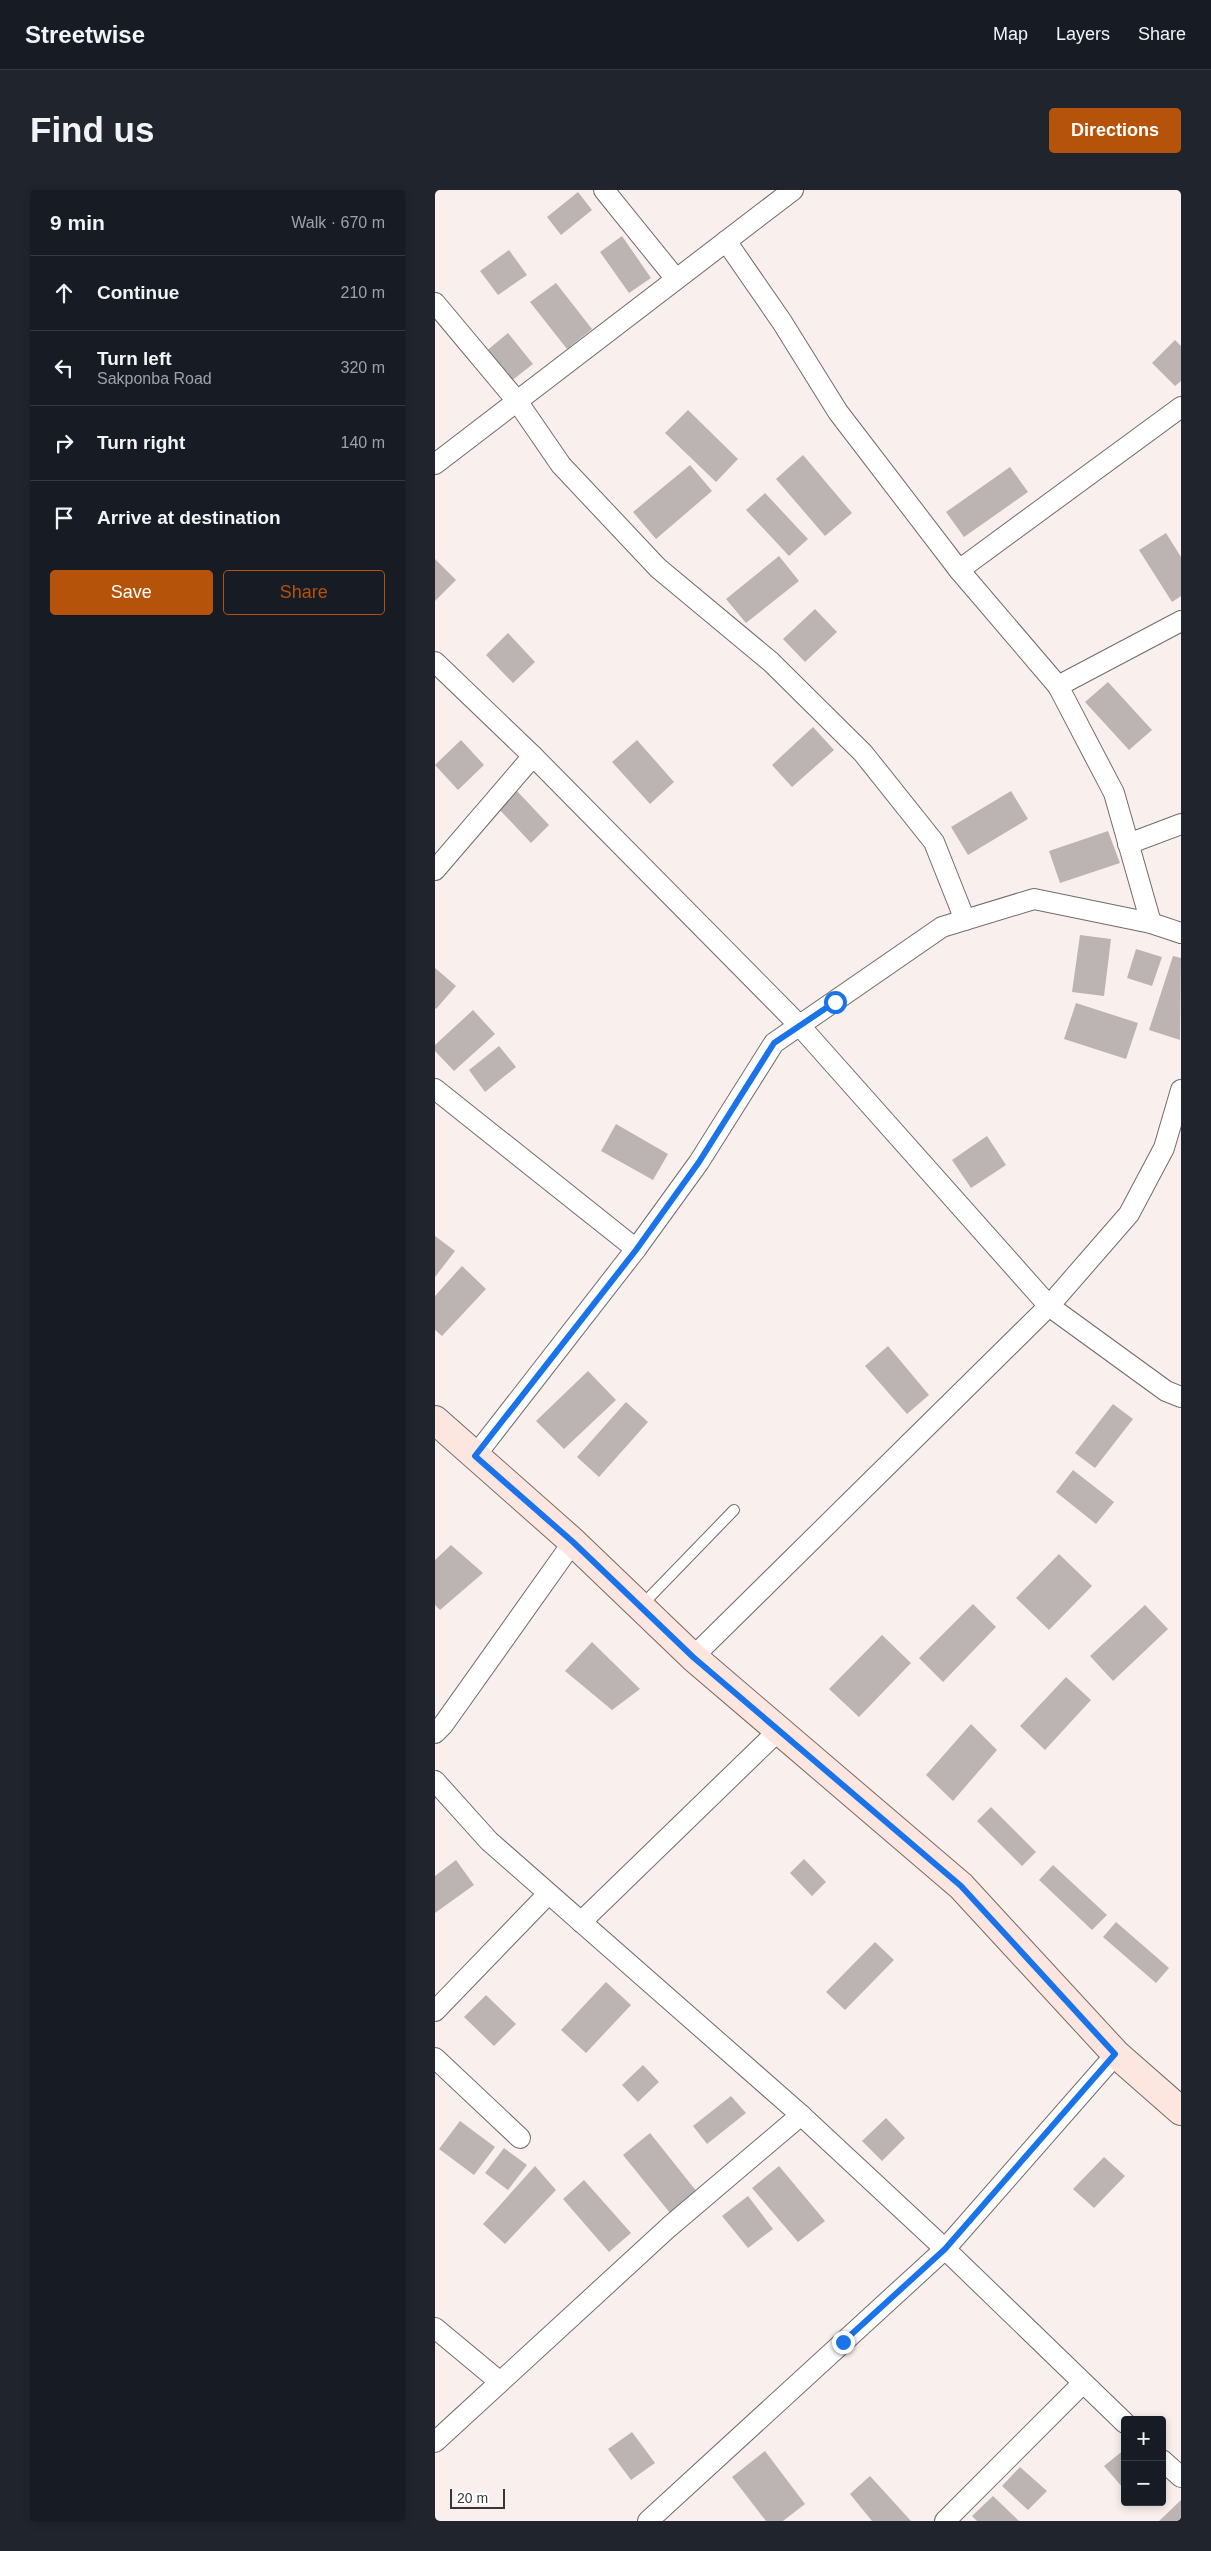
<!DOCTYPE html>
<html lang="en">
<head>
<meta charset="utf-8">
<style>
  :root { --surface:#171b24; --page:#20242c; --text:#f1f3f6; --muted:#9ea1a6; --line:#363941; --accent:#b45309 }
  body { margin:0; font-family:Arial,sans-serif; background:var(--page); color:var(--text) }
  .controls { position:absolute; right:15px; bottom:15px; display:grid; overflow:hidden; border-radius:5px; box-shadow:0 2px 8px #0003 }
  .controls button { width:45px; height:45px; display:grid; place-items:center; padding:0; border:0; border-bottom:1px solid var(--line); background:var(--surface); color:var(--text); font:25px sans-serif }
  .scale { position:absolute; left:15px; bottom:12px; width:55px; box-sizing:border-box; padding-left:5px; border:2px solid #3a3636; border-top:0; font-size:14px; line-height:18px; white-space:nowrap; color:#3a3636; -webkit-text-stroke:4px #fff; paint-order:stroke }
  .stop { position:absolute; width:15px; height:15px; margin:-11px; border:4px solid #1a73e8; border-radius:50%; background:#fff }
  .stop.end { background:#1a73e8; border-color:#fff; box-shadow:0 1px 5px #0008 }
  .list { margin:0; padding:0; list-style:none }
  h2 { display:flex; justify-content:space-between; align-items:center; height:65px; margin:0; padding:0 20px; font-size:21px }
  h2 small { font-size:16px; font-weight:400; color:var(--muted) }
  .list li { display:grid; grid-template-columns:32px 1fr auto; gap:15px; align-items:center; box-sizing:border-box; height:75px; padding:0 20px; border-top:1px solid var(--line) }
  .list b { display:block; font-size:19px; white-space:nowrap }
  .list p { margin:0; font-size:16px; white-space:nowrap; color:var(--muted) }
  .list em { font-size:16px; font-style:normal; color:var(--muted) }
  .actions { display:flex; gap:10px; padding:15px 20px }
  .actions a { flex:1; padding:11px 0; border:1px solid var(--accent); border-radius:5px; text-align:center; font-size:18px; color:var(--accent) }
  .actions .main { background:var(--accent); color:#fff }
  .icon { flex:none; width:28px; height:28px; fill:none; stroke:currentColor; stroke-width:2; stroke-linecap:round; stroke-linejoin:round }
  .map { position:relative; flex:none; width:746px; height:2331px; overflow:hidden; border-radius:5px }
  header { display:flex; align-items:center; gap:30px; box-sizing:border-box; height:70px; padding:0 25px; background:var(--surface); border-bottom:1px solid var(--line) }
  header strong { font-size:24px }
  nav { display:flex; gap:28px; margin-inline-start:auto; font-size:18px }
  .intro { display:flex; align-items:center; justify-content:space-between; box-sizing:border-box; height:120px; padding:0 30px }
  h1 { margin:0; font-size:35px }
  .button { padding:12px 22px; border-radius:5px; background:var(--accent); color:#fff; font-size:18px; font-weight:700 }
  main { display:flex; gap:30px; padding:0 30px }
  aside { flex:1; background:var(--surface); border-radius:5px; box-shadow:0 2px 8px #0003 }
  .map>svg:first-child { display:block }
  .building { fill:#bcb4b2 }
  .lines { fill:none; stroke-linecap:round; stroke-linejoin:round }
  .service-casing { stroke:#726b69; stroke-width:12 }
  .minor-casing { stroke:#726b69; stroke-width:22 }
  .secondary-casing { stroke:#726b69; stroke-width:30 }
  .service { stroke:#fff; stroke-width:10 }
  .minor { stroke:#fff; stroke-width:20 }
  .secondary { stroke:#fee6e0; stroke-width:28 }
  .route { stroke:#1a73e8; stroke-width:6 }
</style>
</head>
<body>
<header>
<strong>Streetwise</strong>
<nav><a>Map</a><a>Layers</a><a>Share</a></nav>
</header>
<div class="intro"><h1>Find us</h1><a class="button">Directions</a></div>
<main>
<aside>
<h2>9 min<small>Walk · 670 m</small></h2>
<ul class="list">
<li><svg class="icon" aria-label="ahead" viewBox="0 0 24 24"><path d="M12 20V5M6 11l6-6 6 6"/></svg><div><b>Continue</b></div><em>210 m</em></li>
<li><svg class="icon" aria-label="left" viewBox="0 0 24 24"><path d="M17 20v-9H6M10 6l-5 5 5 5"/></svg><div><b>Turn left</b><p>Sakponba Road</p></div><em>320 m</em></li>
<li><svg class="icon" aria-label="right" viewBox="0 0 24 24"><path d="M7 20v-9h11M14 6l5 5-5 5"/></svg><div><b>Turn right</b></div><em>140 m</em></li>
<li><svg class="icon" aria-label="arrive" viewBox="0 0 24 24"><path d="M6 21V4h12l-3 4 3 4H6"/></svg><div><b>Arrive at destination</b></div></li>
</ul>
<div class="actions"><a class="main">Save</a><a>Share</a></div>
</aside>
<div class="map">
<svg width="746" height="2331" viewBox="0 0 746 2331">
  <rect width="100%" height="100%" fill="#f9f0ee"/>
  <g class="building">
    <polygon points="143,2 157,20 126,45 112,27"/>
    <polygon points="187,46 216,88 194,103 165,62"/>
    <polygon points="74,60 92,85 63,105 45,81"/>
    <polygon points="121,93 157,139 132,159 95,112"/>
    <polygon points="73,143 98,174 75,192 50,162"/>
    <polygon points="740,150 746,156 746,191 740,196 717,173"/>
    <polygon points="253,220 303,269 281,292 230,243"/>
    <polygon points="368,265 417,323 390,346 341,289"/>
    <polygon points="255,275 277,301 221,349 198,322"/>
    <polygon points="575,277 593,302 529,347 511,322"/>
    <polygon points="330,303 373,349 354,366 311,320"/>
    <polygon points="731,343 746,367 746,406 737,412 704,360"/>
    <polygon points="344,366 364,391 311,433 291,409"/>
    <polygon points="0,369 21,390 0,411"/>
    <polygon points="380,419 402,442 370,472 348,449"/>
    <polygon points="73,443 100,472 78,493 51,465"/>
    <polygon points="673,492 717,540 694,560 650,512"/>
    <polygon points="378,537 399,560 357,597 337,575"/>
    <polygon points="26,550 49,575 23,600 0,575"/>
    <polygon points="202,550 239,592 215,614 177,572"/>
    <polygon points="82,601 114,635 96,653 63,618"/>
    <polygon points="576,601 593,629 533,665 516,637"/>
    <polygon points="673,641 685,673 625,693 614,661"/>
    <polygon points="645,745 676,749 669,806 637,802"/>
    <polygon points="701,759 727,767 717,796 692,788"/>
    <polygon points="738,766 746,768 745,850 714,840"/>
    <polygon points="0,778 21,796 1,819 0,818"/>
    <polygon points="641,813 703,833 691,869 629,849"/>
    <polygon points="38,820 60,844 19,881 0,861 0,855"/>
    <polygon points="64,856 81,877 50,902 34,880"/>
    <polygon points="181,934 233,964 218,990 166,961"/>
    <polygon points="552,946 571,975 536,998 517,970"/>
    <polygon points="0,1046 20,1061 0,1087"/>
    <polygon points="27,1076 51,1099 7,1146 0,1140 0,1106"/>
    <polygon points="453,1156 494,1205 472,1224 430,1176"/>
    <polygon points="153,1181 181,1210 129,1259 101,1231"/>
    <polygon points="191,1212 213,1232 164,1287 142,1267"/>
    <polygon points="678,1214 698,1229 660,1278 640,1263"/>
    <polygon points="638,1280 679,1312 661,1334 621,1302"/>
    <polygon points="16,1355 48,1383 5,1420 0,1415 0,1370"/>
    <polygon points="624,1364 657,1396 614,1440 581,1408"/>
    <polygon points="538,1414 561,1437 508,1492 484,1468"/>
    <polygon points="710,1415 733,1439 678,1491 655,1466"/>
    <polygon points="447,1445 476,1473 424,1527 394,1499"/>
    <polygon points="157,1452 205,1499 177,1520 130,1481"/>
    <polygon points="631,1487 656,1510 610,1560 585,1536"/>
    <polygon points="536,1534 562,1560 518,1611 491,1585"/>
    <polygon points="556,1617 601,1662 587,1676 542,1631"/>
    <polygon points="369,1669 391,1692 377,1706 355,1683"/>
    <polygon points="21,1670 39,1695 0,1723 0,1686"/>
    <polygon points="618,1675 672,1725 657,1740 604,1690"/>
    <polygon points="681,1732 734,1778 721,1793 668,1747"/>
    <polygon points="440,1752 459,1770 410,1820 391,1802"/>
    <polygon points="171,1792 196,1815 151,1863 126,1840"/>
    <polygon points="51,1805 81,1834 59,1856 29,1827"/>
    <polygon points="208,1875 224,1892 203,1912 187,1895"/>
    <polygon points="296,1906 311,1923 272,1954 258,1936"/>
    <polygon points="451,1928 470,1948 447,1971 427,1951"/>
    <polygon points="25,1931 60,1957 39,1985 4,1959"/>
    <polygon points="215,1943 262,2002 235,2023 188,1965"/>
    <polygon points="69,1958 92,1975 73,2000 50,1983"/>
    <polygon points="669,1967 690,1986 659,2018 638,1999"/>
    <polygon points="100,1976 121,2000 70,2054 48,2034"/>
    <polygon points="344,1976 390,2031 363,2052 317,1998"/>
    <polygon points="149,1990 196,2043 174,2062 128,2009"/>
    <polygon points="313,2006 338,2039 313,2058 287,2026"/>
    <polygon points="197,2242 220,2273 196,2290 173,2259"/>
    <polygon points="690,2259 690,2297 688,2298 669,2276"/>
    <polygon points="330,2261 370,2314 348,2331 331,2331 297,2287"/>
    <polygon points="585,2277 612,2301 593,2320 567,2296"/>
    <polygon points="435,2286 476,2331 437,2331 415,2304"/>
    <polygon points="558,2306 584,2331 542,2331 537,2326"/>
    <polygon points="746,2310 746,2331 724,2331"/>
  </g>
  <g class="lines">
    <defs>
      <polyline id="service" points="206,1416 299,1320"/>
      <g id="minor">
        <polyline points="169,0 241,89"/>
        <polyline points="291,51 347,132 403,222 524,380 623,496 679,603 716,733"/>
        <polyline points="0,113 82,211 126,275 223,378 336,472 428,563 499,652 530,730"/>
        <polyline points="0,274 358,0"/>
        <polyline points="524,380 746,217"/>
        <polyline points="0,472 98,566 365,836 614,1116 731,1201 746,1207"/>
        <polyline points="623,496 746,431"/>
        <polyline points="693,654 746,634"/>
        <polyline points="0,680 98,566"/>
        <polyline points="0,899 201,1059"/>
        <polyline points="40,1266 201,1059 264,972 339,853 507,737 599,709 716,733 746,743"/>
        <polyline points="258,1467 614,1116 694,1024 729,958 746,900"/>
        <polyline points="0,1543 8,1535 138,1352"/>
        <polyline points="0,1591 54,1651 366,1925 510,2059 690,2233"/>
        <polyline points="146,1732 343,1541"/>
        <polyline points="0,1821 113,1704"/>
        <polyline points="0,1868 85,1948"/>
        <polyline points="0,2138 65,2192"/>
        <polyline points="0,2252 234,2037 366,1925"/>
        <polyline points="727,2270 746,2287"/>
        <polyline points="213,2331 510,2059 681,1864"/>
        <polyline points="510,2331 648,2193"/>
      </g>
      <polyline id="secondary" points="0,1230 138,1352 258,1467 526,1696 681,1864 746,1921"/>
    </defs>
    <use href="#service" class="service-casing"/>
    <use href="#minor" class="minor-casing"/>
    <use href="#secondary" class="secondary-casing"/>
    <use href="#service" class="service"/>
    <use href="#minor" class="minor"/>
    <use href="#secondary" class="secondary"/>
  </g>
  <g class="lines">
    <polyline class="route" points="400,812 339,853 264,972 201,1060 40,1266 138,1352 258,1467 526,1696 680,1864 510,2059 408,2152"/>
  </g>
</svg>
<div class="controls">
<button>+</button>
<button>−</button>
</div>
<div class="scale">20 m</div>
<div class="stop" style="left:400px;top:812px"></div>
<div class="stop end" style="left:408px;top:2152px"></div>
</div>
</main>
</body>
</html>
